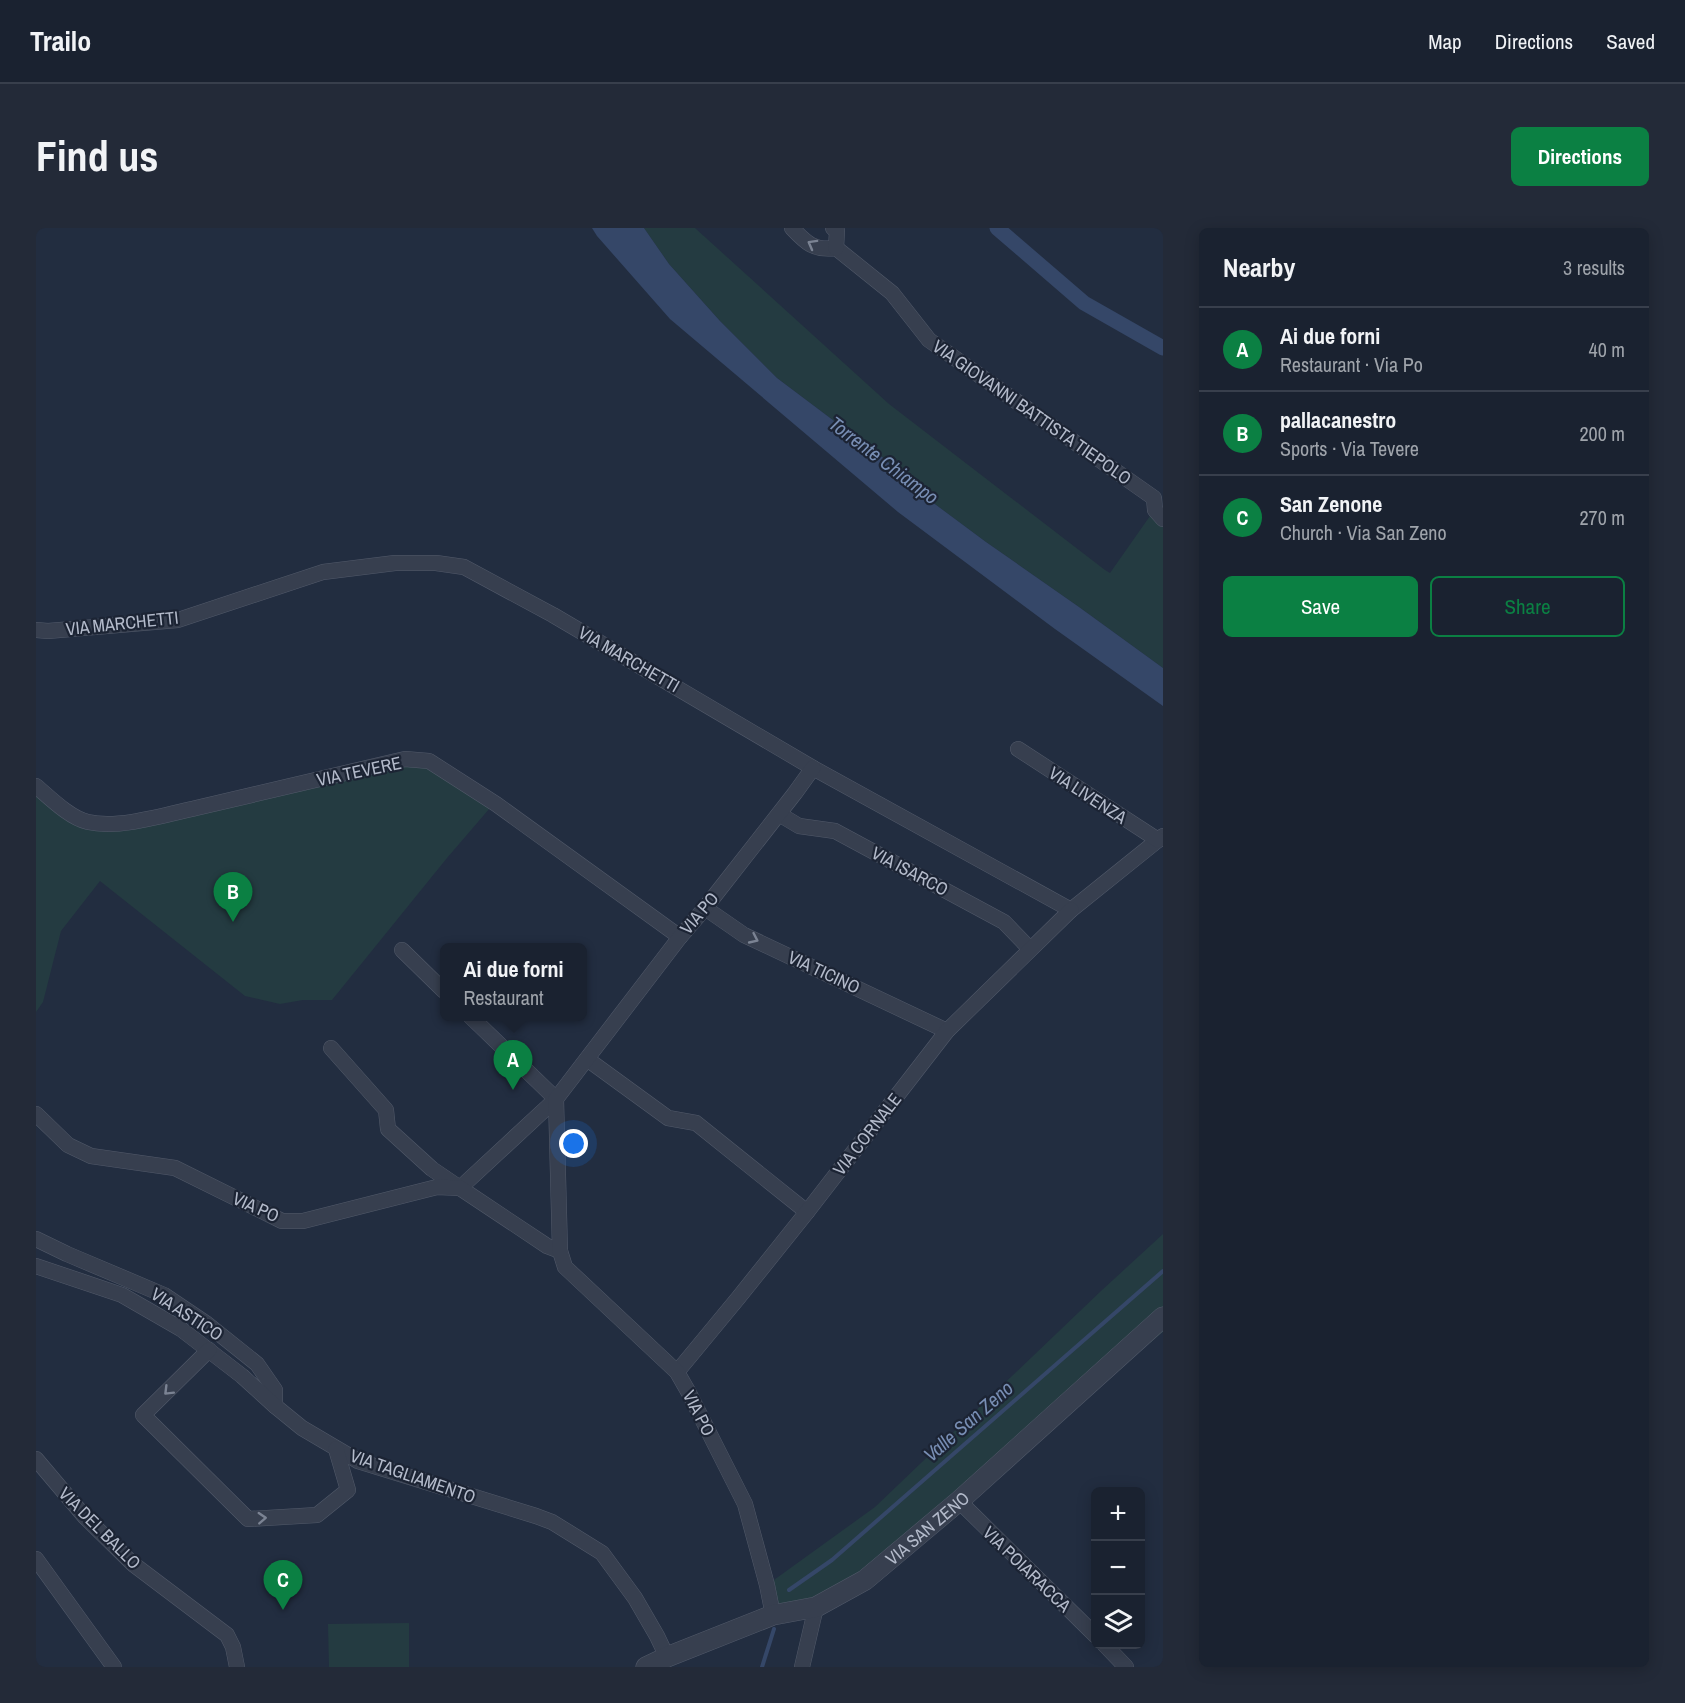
<!DOCTYPE html>
<html lang="en">
<head>
<meta charset="utf-8">
<style>
  :root { --surface:#1a2230; --page:#232a38; --text:#f1f3f6; --muted:#9fa4ab; --line:#383f4c; --accent:#0b8043 }
  body { margin:0; font-family:"Archivo Narrow",sans-serif; background:var(--page); color:var(--text) }
  .controls { position:absolute; right:18px; bottom:18px; display:grid; overflow:hidden; border-radius:9px; box-shadow:0 3px 15px #0003 }
  .controls button { width:54px; height:54px; display:grid; place-items:center; padding:0; border:0; border-bottom:2px solid var(--line); background:var(--surface); color:var(--text); font:30px sans-serif }
  .you { position:absolute; left:538px; top:916px; width:21px; height:21px; margin:-15px; border:4px solid #fff; border-radius:50%; background:#1a73e8; box-shadow:0 0 0 9px #1a73e833 }
  .badge { display:grid; place-items:center; width:39px; height:39px; border-radius:50%; background:var(--accent); color:#fff; font-size:20px; font-weight:700 }
  .pin { position:absolute; translate:-50% -50px; filter:drop-shadow(0 2px 3px #0008) }
  .pin::after { content:''; position:absolute; top:32px; width:21px; height:18px; background:inherit; clip-path:polygon(0 0,100% 0,50% 100%) }
  .popup { position:absolute; left:404px; top:715px; width:147px; height:78px; box-sizing:border-box; display:grid; place-content:center; border-radius:9px; background:var(--surface); filter:drop-shadow(0 2px 4px #0005); font-size:20px; white-space:nowrap; color:var(--muted) }
  .popup b { font-size:22px; color:var(--text) }
  .popup::after { content:''; position:absolute; left:50%; top:100%; margin-left:-12px; border:12px solid transparent; border-top-color:var(--surface) }
  .list { margin:0; padding:0; list-style:none }
  h2 { display:flex; justify-content:space-between; align-items:center; height:78px; margin:0; padding:0 24px; font-size:26px }
  h2 small { font-size:20px; font-weight:400; color:var(--muted) }
  .list li { display:grid; grid-template-columns:39px 1fr auto; gap:18px; align-items:center; box-sizing:border-box; height:84px; padding:0 24px; border-top:2px solid var(--line) }
  .list b { display:block; font-size:22px; white-space:nowrap }
  .list p { margin:0; font-size:20px; white-space:nowrap; color:var(--muted) }
  .list em { font-size:20px; font-style:normal; color:var(--muted) }
  .actions { display:flex; gap:12px; padding:18px 24px }
  .actions a { flex:1; padding:14px 0; border:2px solid var(--accent); border-radius:9px; text-align:center; font-size:21px; color:var(--accent) }
  .actions .main { background:var(--accent); color:#fff }
  .icon { flex:none; width:33px; height:33px; fill:none; stroke:currentColor; stroke-width:2; stroke-linecap:round; stroke-linejoin:round }
  .map { position:relative; flex:none; width:1127px; height:1439px; overflow:hidden; border-radius:9px }
  header { display:flex; align-items:center; gap:36px; box-sizing:border-box; height:84px; padding:0 30px; background:var(--surface); border-bottom:2px solid var(--line) }
  header strong { font-size:28px }
  nav { display:flex; gap:33px; margin-inline-start:auto; font-size:21px }
  .intro { display:flex; align-items:center; justify-content:space-between; box-sizing:border-box; height:144px; padding:0 36px }
  h1 { margin:0; font-size:42px }
  .button { padding:15px 27px; border-radius:9px; background:var(--accent); color:#fff; font-size:21px; font-weight:700 }
  main { display:flex; gap:36px; padding:0 36px }
  aside { flex:1; background:var(--surface); border-radius:9px; box-shadow:0 3px 15px #0003 }
  .map>svg:first-child { display:block }
  .green { fill:#243b41 }
  .water { fill:#354768 }
  .lines { fill:none; stroke-linecap:round; stroke-linejoin:round }
  .stream { stroke:#354768; stroke-width:4 }
  .canal { stroke:#354768; stroke-width:15 }
  .minor-casing { stroke:#525a6a; stroke-width:16 }
  .tertiary-casing { stroke:#525a6a; stroke-width:21 }
  .minor { stroke:#373f4f; stroke-width:15 }
  .tertiary { stroke:#373f4f; stroke-width:20 }
  .oneway { stroke:#7b8393 }
  .labels { text-anchor:middle; dominant-baseline:central; stroke-width:4.5; stroke-linejoin:round; paint-order:stroke }
  .street-label { font-size:18px; fill:#b3baca; stroke:#1c2434 }
  .water-label { font-size:20px; font-style:italic; fill:#788eb4; stroke:#1c2434 }
</style>
</head>
<body>
<header>
<strong>Trailo</strong>
<nav><a>Map</a><a>Directions</a><a>Saved</a></nav>
</header>
<div class="intro"><h1>Find us</h1><a class="button">Directions</a></div>
<main>
<div class="map">
<svg width="1127" height="1439" viewBox="0 0 1127 1439">
  <rect width="100%" height="100%" fill="#222d40"/>
  <g class="green">
    <polygon points="608,0 659,0 853,176 1069,342 1074,345 1114,288 1127,297 1127,440 1043,379 950,314 880,262 850,232 741,150 684,93 633,36"/>
    <polygon points="370,526 449,578 454,580 411,630 296,772 267,772 244,776 209,768 64,653 25,703 7,774 0,784 0,556 33,583 68,592 272,555"/>
    <polygon points="1127,1006 1127,1104 829,1352 737,1387 731,1357 839,1279 1065,1063"/>
    <polygon points="373,1395 373,1439 293,1439 292,1396"/>
  </g>
  <polygon class="water" points="556,0 608,0 633,36 684,93 741,150 850,232 880,262 950,314 1043,379 1127,440 1127,478 1019,401 862,284 634,91 561,8"/>
  <g class="lines">
    <g class="stream">
      <polyline points="753,1362 796,1332 1127,1043"/>
      <polyline points="726,1439 738,1401"/>
    </g>
    <polyline class="canal" points="961,0 1048,75 1127,120"/>
    <defs>
      <g id="minor">
        <path d="M756,0c14,15 22,23 44,20l56,45 37,47 225,158 1,12 8,9"/>
        <polyline points="797,0 801,3 800,20"/>
        <polyline points="0,402 12,403 142,392 287,344 359,335 400,335 428,339 517,387 777,540 1035,682 1127,608"/>
        <polyline points="982,521 1122,612"/>
        <path d="M0,558c14,12 34,32 52,36 31,7 77,-7 108,-14 70,-16 139,-33 209,-49l24,2 67,43 184,133"/>
        <polyline points="743,586 763,598 799,603 968,694 994,721"/>
        <polyline points="669,680 708,707 911,803"/>
        <polyline points="366,722 408,763"/>
        <polyline points="295,820 350,882 352,901 396,941 424,960 520,871 434,788"/>
        <polyline points="551,831 632,890 660,895 771,984"/>
        <polyline points="0,886 32,917 55,928 139,940 246,993 267,993 401,959 424,960 511,1018 524,1023"/>
        <polyline points="0,1011 31,1026 128,1067 171,1096 221,1136 239,1162 239,1178"/>
        <polyline points="0,1038 86,1067 145,1101 206,1148 239,1178 266,1200 322,1233 500,1288 516,1294 566,1325 599,1370 621,1408 631,1429"/>
        <polyline points="173,1122 107,1187 212,1291 281,1287 312,1262 300,1221"/>
        <polyline points="641,1144 703,1069 771,984 911,803 1035,682"/>
        <polyline points="0,1231 49,1289 97,1336 191,1407 197,1419 201,1439"/>
        <polyline points="923,1273 1060,1408"/>
        <polyline points="0,1331 78,1439"/>
        <polyline points="737,1387 731,1357 709,1276 653,1165 641,1144 529,1039 524,1023 520,871 644,709 669,680 759,565 777,540"/>
        <polyline points="1068,1416 1090,1439"/>
        <polyline points="766,1439 780,1379"/>
      </g>
      <g id="tertiary">
        <path id="s1" d="M610,1439l21,-10 106,-42 43,-8 49,-27 94,-79 204,-184"/>
      </g>
    </defs>
    <use href="#minor" class="minor-casing"/>
    <use href="#tertiary" class="tertiary-casing"/>
    <use href="#minor" class="minor"/>
    <use href="#tertiary" class="tertiary"/>
  </g>
  <defs><path id="oneway-chevron" d="M-2-3.5L2.5 0L-2 3.5" fill="none" stroke-width="1.6" stroke-linecap="round" stroke-linejoin="round" transform="scale(1.5)"/></defs>
  <g class="oneway">
    <use href="#oneway-chevron" transform="translate(776 16) rotate(-151)"/>
    <use href="#oneway-chevron" transform="translate(718 711) rotate(25)"/>
    <use href="#oneway-chevron" transform="translate(132 1163) rotate(135)"/>
    <use href="#oneway-chevron" transform="translate(226 1290) rotate(-3)"/>
  </g>
  <g class="labels">
    <g class="street-label">
      <text transform="translate(996 184) rotate(35)">VIA GIOVANNI BATTISTA TIEPOLO</text>
      <text transform="translate(86 395) rotate(-6)">VIA MARCHETTI</text>
      <text transform="translate(593 431) rotate(30)">VIA MARCHETTI</text>
      <text transform="translate(323 543) rotate(-12)">VIA TEVERE</text>
      <text transform="translate(1052 567) rotate(33)">VIA LIVENZA</text>
      <text transform="translate(874 643) rotate(28)">VIA ISARCO</text>
      <text transform="translate(663 685) rotate(-50)">VIA PO</text>
      <text transform="translate(788 744) rotate(25)">VIA TICINO</text>
      <text transform="translate(831 906) rotate(-52)">VIA CORNALE</text>
      <text transform="translate(220 979) rotate(24)">VIA PO</text>
      <text transform="translate(151 1086) rotate(33)">VIA ASTICO</text>
      <text transform="translate(663 1185) rotate(63)">VIA PO</text>
      <text transform="translate(377 1248) rotate(19)">VIA TAGLIAMENTO</text>
      <text transform="translate(64 1300) rotate(45)">VIA DEL BALLO</text>
      <text stroke="none"><textPath href="#s1" startOffset="318">VIA SAN ZENO</textPath></text>
      <text transform="translate(991 1341) rotate(44)">VIA POIARACCA</text>
    </g>
    <g class="water-label">
      <text transform="translate(848 232) rotate(37)">Torrente Chiampo</text>
      <text transform="translate(932 1193) rotate(-41)">Valle San Zeno</text>
    </g>
  </g>
</svg>
<div class="controls">
<button>+</button>
<button>−</button>
<button><svg class="icon" aria-label="layers" viewBox="0 0 24 24"><path d="M12 4l9 5-9 5-9-5zM3 14l9 5 9-5"/></svg></button>
</div>
<div class="you"></div>
<div class="pin badge" style="left:477px;top:862px">A</div>
<div class="popup"><b>Ai due forni</b>Restaurant</div>
<div class="pin badge" style="left:197px;top:694px">B</div>
<div class="pin badge" style="left:247px;top:1382px">C</div>
</div>
<aside>
<h2>Nearby<small>3 results</small></h2>
<ul class="list">
<li><span class="badge">A</span><div><b>Ai due forni</b><p>Restaurant · Via Po</p></div><em>40 m</em></li>
<li><span class="badge">B</span><div><b>pallacanestro</b><p>Sports · Via Tevere</p></div><em>200 m</em></li>
<li><span class="badge">C</span><div><b>San Zenone</b><p>Church · Via San Zeno</p></div><em>270 m</em></li>
</ul>
<div class="actions"><a class="main">Save</a><a>Share</a></div>
</aside>
</main>
</body>
</html>
